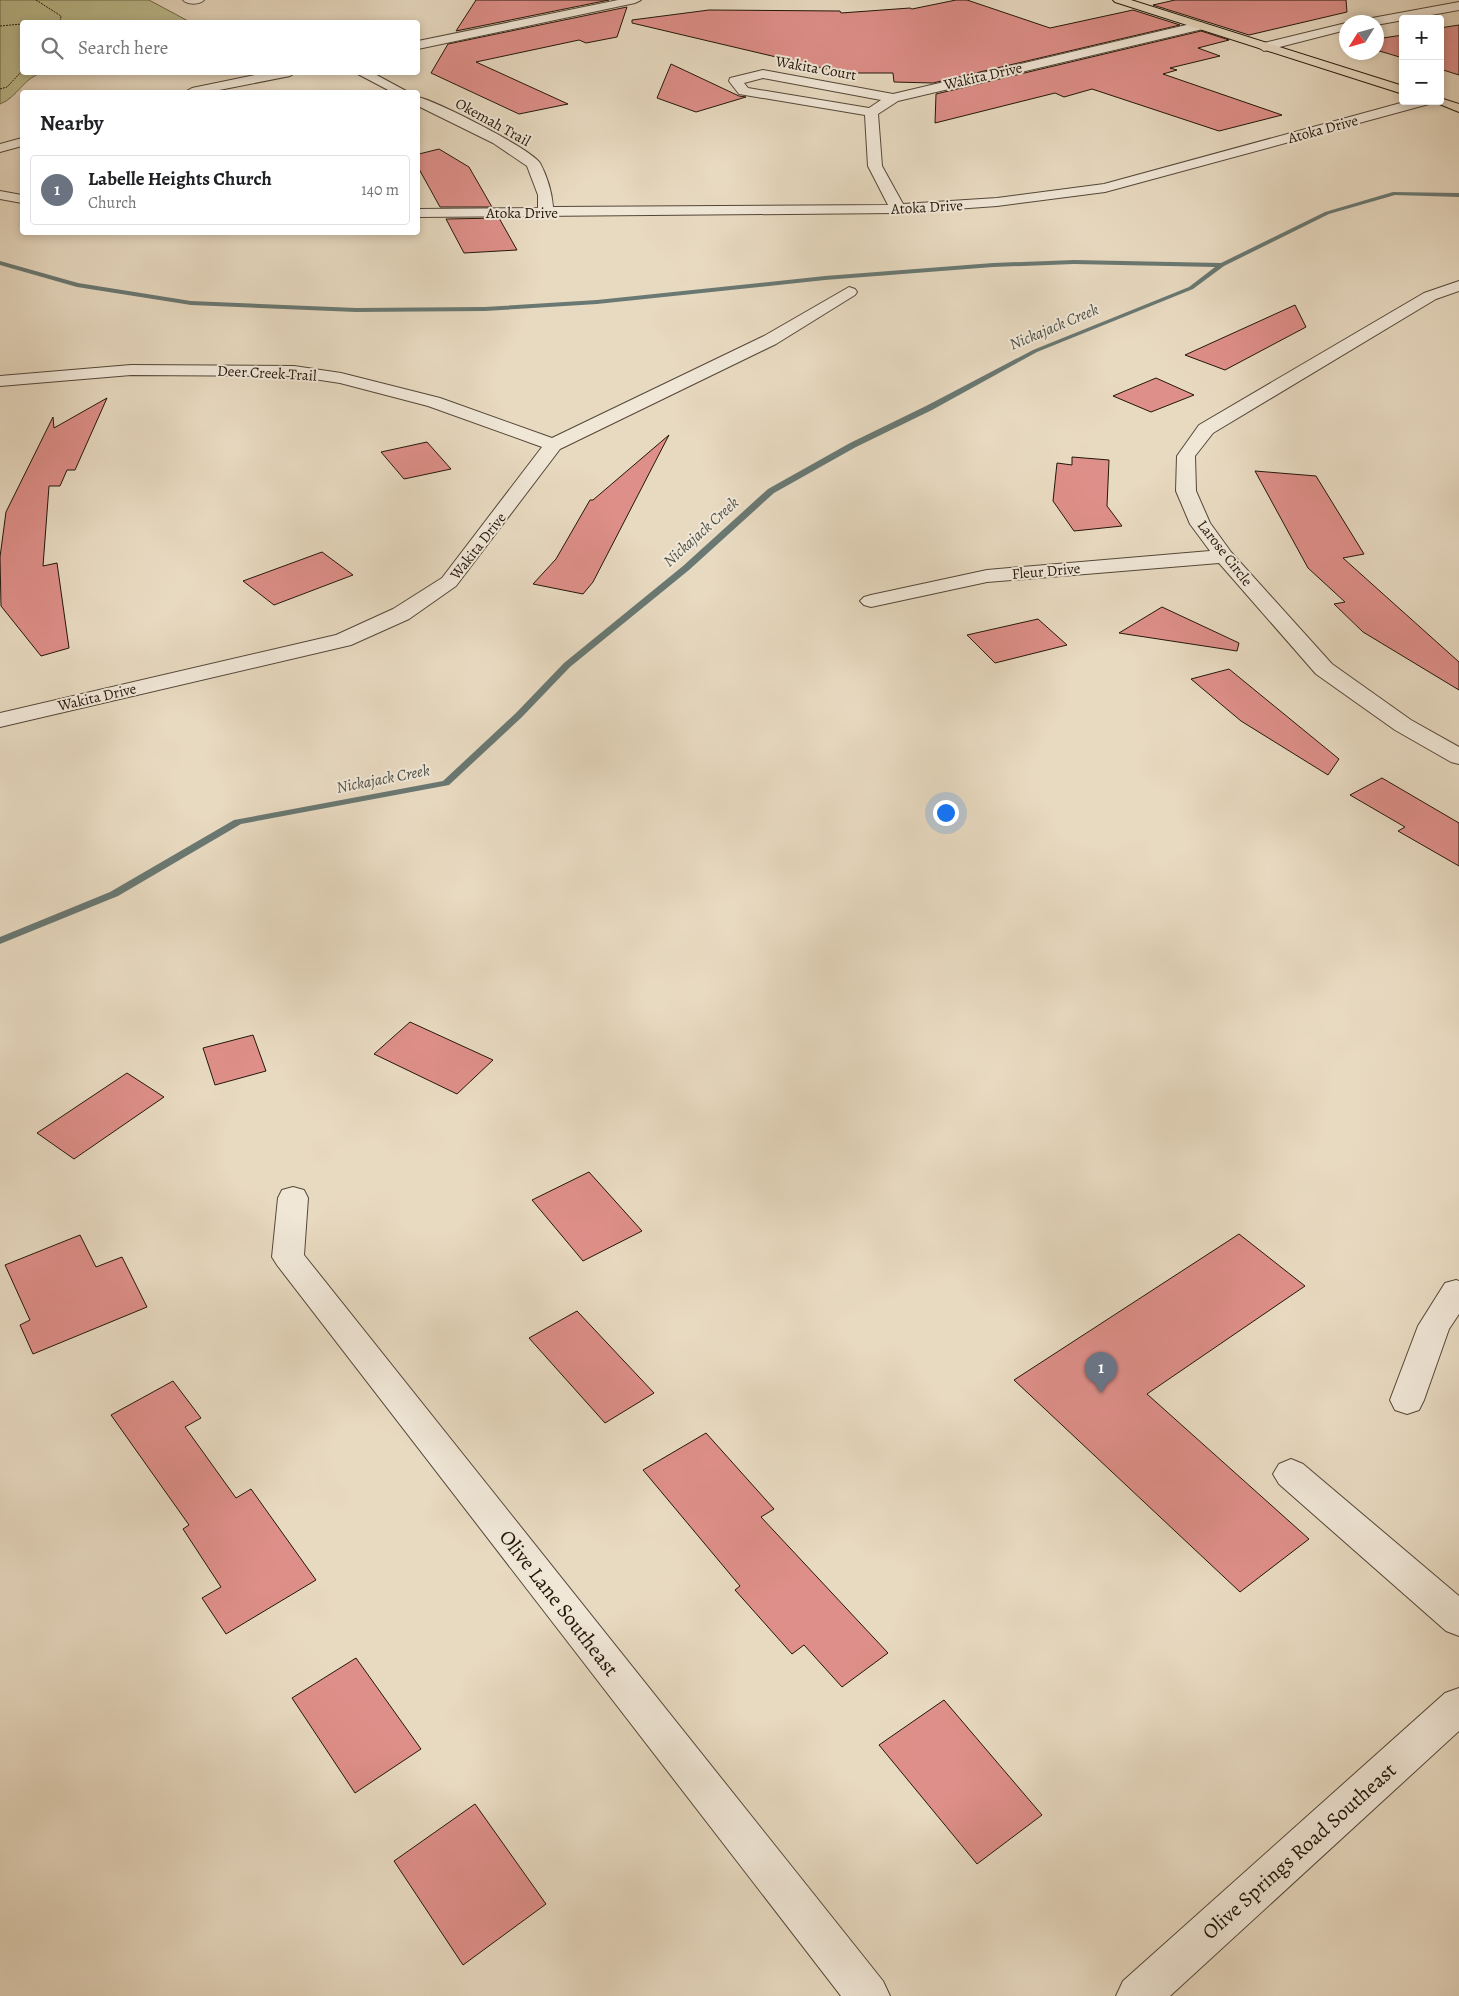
<!DOCTYPE html>
<html lang="en">
<head>
<meta charset="utf-8">
<style>
  :root { --surface:#fff; --page:#f2f2f2; --text:#202124; --muted:#757577; --line:#e0e0e0; --accent:#8f2418 }
  body { margin:0; font-family:Alegreya,serif; background:var(--page); color:var(--text) }
  .controls { position:absolute; right:15px; top:15px; display:grid; overflow:hidden; border-radius:5px; box-shadow:0 2px 8px #0003 }
  .controls button { width:45px; height:45px; display:grid; place-items:center; padding:0; border:0; border-bottom:1px solid var(--line); background:var(--surface); color:var(--text); font:25px sans-serif }
  .compass { position:absolute; left:1339px; top:15px; width:45px; height:45px; border-radius:50%; background:var(--surface); box-shadow:0 2px 8px #0003; rotate:233deg }
  .you { position:absolute; left:945px; top:812px; width:18px; height:18px; margin:-12px; border:4px solid #fff; border-radius:50%; background:#1a73e8; box-shadow:0 0 0 8px #1a73e833 }
  .badge { display:grid; place-items:center; width:32px; height:32px; border-radius:50%; background:var(--accent); color:#fff; font-size:16px; font-weight:700 }
  .pin { position:absolute; translate:-50% -41px; filter:drop-shadow(0 1px 2px #0008) }
  .pin::after { content:''; position:absolute; top:26px; width:18px; height:15px; background:inherit; clip-path:polygon(0 0,100% 0,50% 100%) }
  .list { margin:0; padding:0; list-style:none }
  h2 { display:flex; justify-content:space-between; align-items:center; height:65px; margin:0; padding:0 20px; font-size:21px }
  h2 small { font-size:16px; font-weight:400; color:var(--muted) }
  .list li { display:grid; grid-template-columns:32px 1fr auto; gap:15px; align-items:center; box-sizing:border-box; height:70px; margin:0 10px 10px; padding:0 10px; border:1px solid var(--line); border-radius:5px }
  .list b { display:block; font-size:19px; white-space:nowrap }
  .list p { margin:0; font-size:16px; white-space:nowrap; color:var(--muted) }
  .list em { font-size:16px; font-style:normal; color:var(--muted) }
  .icon { flex:none; width:28px; height:28px; fill:none; stroke:currentColor; stroke-width:2; stroke-linecap:round; stroke-linejoin:round }
  .map { position:relative; flex:none; width:1459px; height:1996px; overflow:hidden }
  .search { position:absolute; background:var(--surface); box-shadow:0 2px 8px #0003; left:20px; top:20px; width:400px; height:55px; display:flex; align-items:center; gap:12px; box-sizing:border-box; padding:0 18px; border-radius:5px; color:var(--muted); font-size:19px }
  .panel { position:absolute; background:var(--surface); box-shadow:0 2px 8px #0003; left:20px; top:90px; width:400px; height:145px; border-radius:5px }
  .map>svg:first-child { display:block }
  .green { fill:#bdbd8e; stroke:#706a4c }
  .lines { fill:none; stroke-linecap:round; stroke-linejoin:round }
  .stream { fill:#697872; fill-rule:evenodd }
  .building { fill:#de8f89; stroke:#23160a }
  .minor-casing { stroke:#544738; stroke-width:2 }
  .major-casing { stroke:#23160a; stroke-width:2 }
  .path { stroke:#23160a; stroke-width:1; stroke-dasharray:2 1; stroke-linecap:butt }
  .minor { fill:#f0e7d7; fill-rule:evenodd }
  .major { fill:#e8dac1; fill-rule:evenodd }
  .labels { text-anchor:middle; dominant-baseline:central; stroke-width:4; stroke-linejoin:round; paint-order:stroke }
  .far-street-label { font-size:15px; fill:#23160a; stroke:#f0e7d7 }
  .far-water-label { font-size:16px; font-style:italic; fill:#4c4f47; stroke:#f0e7d7 }
  .near-street-label { font-size:21px; fill:#23160a; stroke:#f0e7d7 }
</style>
</head>
<body>
<div class="map">
<svg width="1459" height="1996" viewBox="0 0 1459 1996">
  <rect width="100%" height="100%" fill="#e8dac1"/>
  <filter id="stains"><feTurbulence type="fractalNoise" baseFrequency=".004" numOctaves="4"/><feColorMatrix values="0 0 0 0 .2 0 0 0 0 .09 0 0 0 0 .02 0 0 0 .5 -.17"/></filter>
  <radialGradient id="worn" r=".72"><stop offset=".6" stop-color="#630" stop-opacity="0"/><stop offset="1" stop-color="#630" stop-opacity=".3"/></radialGradient>
  <path class="green" d="M0,0h149l41,22h-168v50l20,1c-18,4 -25,25 -42,31z"/>
  <g class="lines">
    <polygon class="stream" points="1393,192 1459,193 1459,197 1395,195 1329,214 1224,266 1193,289 1037,352 932,410 856,447 774,493 689,570 570,667 522,717 449,785 241,824 118,896 0,944 0,937 110,892 234,820 443,781 516,713 564,663 683,566 768,489 850,443 926,406 1033,350 1189,287 1215,267 1074,264 993,267 825,280 597,304 485,311 356,312 191,305 77,287 0,265 0,261 78,283 191,301 356,308 485,307 597,300 825,276 993,263 1074,260 1221,263 1325,212"/>
  </g>
  <g class="building">
    <polygon points="476,0 609,0 456,31"/>
    <polygon points="956,0 967,0 1050,28 1133,10 1180,25 933,83 894,82 893,73 844,73 632,23 632,20 709,10 840,11 841,13 910,8 912,9"/>
    <polygon points="1175,0 1346,0 1347,12 1249,35 1153,5"/>
    <polygon points="627,7 617,37 586,43 579,40 476,62 568,104 519,114 431,73 448,44"/>
    <polygon points="1459,25 1459,75 1440,69 1440,28"/>
    <polygon points="1201,31 1229,40 1198,48 1220,56 1170,68 1177,70 1163,74 1282,115 1219,131 1092,89 1064,97 1055,93 935,123 936,94"/>
    <polygon points="1403,35 1403,58 1376,50 1376,39"/>
    <polygon points="671,64 739,96 746,97 696,112 657,98"/>
    <polygon points="439,149 469,167 492,207 440,207 419,169 419,154"/>
    <polygon points="499,218 517,250 464,253 446,219"/>
    <polygon points="1295,305 1306,327 1225,370 1185,355"/>
    <polygon points="1156,378 1194,395 1151,412 1113,396"/>
    <polygon points="107,398 75,470 67,470 60,486 49,486 43,566 57,563 69,648 41,656 1,606 0,557 6,512 53,417 54,428"/>
    <polygon points="669,435 593,582 583,594 533,584 556,559 590,500 593,500"/>
    <polygon points="427,442 451,469 404,479 381,452"/>
    <polygon points="1072,457 1109,460 1107,506 1122,526 1074,531 1053,501 1057,463 1072,465"/>
    <polygon points="1255,471 1316,476 1364,554 1343,558 1459,662 1459,690 1363,632 1334,604 1345,602 1308,568"/>
    <polygon points="322,552 353,575 274,605 243,581"/>
    <polygon points="1162,607 1239,643 1237,651 1119,633"/>
    <polygon points="1038,619 1067,645 995,663 967,635"/>
    <polygon points="1229,669 1339,759 1328,775 1241,721 1191,679"/>
    <polygon points="1382,778 1459,823 1459,866 1398,831 1405,827 1350,795"/>
    <polygon points="410,1022 493,1060 457,1094 374,1054"/>
    <polygon points="253,1035 266,1071 215,1085 203,1048"/>
    <polygon points="127,1073 164,1097 74,1159 37,1133"/>
    <polygon points="589,1172 642,1231 583,1261 532,1200"/>
    <polygon points="1239,1234 1305,1286 1147,1394 1309,1539 1240,1592 1014,1380"/>
    <polygon points="80,1235 96,1267 122,1257 147,1307 33,1354 20,1325 30,1320 5,1265"/>
    <polygon points="577,1311 654,1393 605,1423 529,1338"/>
    <polygon points="173,1381 201,1418 185,1427 236,1498 251,1489 316,1580 226,1634 202,1598 221,1587 183,1529 189,1525 111,1415"/>
    <polygon points="706,1433 774,1509 761,1517 888,1653 842,1687 804,1645 792,1654 735,1590 740,1586 643,1470"/>
    <polygon points="356,1658 421,1749 355,1793 292,1698"/>
    <polygon points="944,1700 1042,1815 977,1864 879,1745"/>
    <polygon points="475,1804 546,1904 463,1965 394,1861"/>
  </g>
  <g class="lines">
    <defs>
      <g id="minor">
        <path d="M183,0h21c-4,5 -17,5 -21,0z"/>
        <polygon points="618,0 641,0 635,3 418,49 418,41"/>
        <polygon points="1459,2 1459,10 1376,25 1376,22 1366,22 1372,18"/>
        <path d="M1199,22l4,1 2,3 -2,3 -305,72 -20,13 4,52 21,38 94,-6 107,-14 304,-83h22l-1,3 -324,88 -108,14 -99,7 -480,4v-8l120,-1v-13l-11,-29 -34,-23 -75,-37v-9c18,4 112,51 122,66 7,13 12,30 13,44l335,-2 -20,-39 -3,-51 -126,-21 -10,-13 1,-3 33,-8 130,24zM763,78l118,22 -12,8 -121,-20 -4,-5z"/>
        <polygon points="1346,23 1346,30 1264,51 1258,47 1260,44"/>
        <polygon points="269,72 296,72 290,76 209,92 185,92 192,88"/>
        <polygon points="354,72 371,72 408,92 392,92"/>
        <polygon points="22,138 22,146 0,152 0,144"/>
        <polygon points="0,191 22,195 22,203 0,199"/>
        <polygon points="1459,281 1459,291 1436,299 1213,433 1195,456 1196,491 1210,523 1231,552 1332,664 1411,720 1459,747 1459,764 1451,762 1395,730 1316,674 1219,563 987,582 871,607 864,605 860,601 864,597 871,595 987,570 1210,551 1190,524 1176,491 1177,456 1199,425 1424,293"/>
        <polygon points="849,287 855,289 857,292 855,295 776,344 560,449 456,586 409,619 351,645 0,727 0,713 336,635 393,609 442,578 542,447 428,406 340,383 294,376 131,375 0,386 0,376 131,365 294,366 341,373 440,398 552,438 764,336"/>
        <polygon points="293,1187 304,1190 308,1198 304,1255 883,1981 890,1996 841,1996 277,1265 272,1257 278,1198 282,1190"/>
        <polygon points="1456,1280 1459,1281 1459,1314 1449,1329 1424,1400 1419,1410 1407,1414 1395,1410 1390,1400 1418,1326 1445,1283"/>
        <polygon points="1291,1459 1303,1464 1459,1596 1459,1636 1446,1631 1279,1484 1273,1474 1279,1464"/>
        <polygon points="1459,1688 1459,1731 1170,1996 1116,1996 1123,1981 1445,1693"/>
      </g>
      <g id="major">
        <polygon points="1113,0 1131,0 1403,86 1403,94 1115,2"/>
        <polygon points="1440,98 1459,104 1459,112 1432,101 1440,101"/>
      </g>
    </defs>
    <use href="#minor" class="minor-casing"/>
    <use href="#major" class="major-casing"/>
    <g class="path">
      <polyline points="36,0 61,16 60,22"/>
      <polyline points="36,22 58,21"/>
      <polyline points="0,26 22,24"/>
      <polyline points="0,89 7,87 22,71"/>
    </g>
    <use href="#minor" class="minor"/>
    <use href="#major" class="major"/>
  </g>
  <g class="labels">
    <g class="far-street-label">
      <text transform="translate(816 68) rotate(10)">Wakita Court</text>
      <text transform="translate(983 76) rotate(-13)">Wakita Drive</text>
      <text transform="translate(493 122) rotate(29)">Okemah Trail</text>
      <text transform="translate(1323 129) rotate(-15)">Atoka Drive</text>
      <text transform="translate(927 207) rotate(-3)">Atoka Drive</text>
      <text x="522" y="213">Atoka Drive</text>
      <text transform="translate(267 373) rotate(3)">Deer Creek Trail</text>
      <text transform="translate(478 546) rotate(-52)">Wakita Drive</text>
      <text transform="translate(1225 553) rotate(52)">Larose Circle</text>
      <text transform="translate(1046 571) rotate(-5)">Fleur Drive</text>
      <text transform="translate(97 697) rotate(-13)">Wakita Drive</text>
    </g>
    <g class="far-water-label">
      <text transform="translate(1054 327) rotate(-23)">Nickajack Creek</text>
      <text transform="translate(701 532) rotate(-42)">Nickajack Creek</text>
      <text transform="translate(383 779) rotate(-11)">Nickajack Creek</text>
    </g>
    <g class="near-street-label">
      <text transform="translate(559 1603) rotate(52)">Olive Lane Southeast</text>
      <text transform="translate(1299 1851) rotate(-42)">Olive Springs Road Southeast</text>
    </g>
  </g>
  <rect width="100%" height="100%" filter="url(#stains)"/>
  <rect width="100%" height="100%" fill="url(#worn)"/>
</svg>
<div class="controls">
<button>+</button>
<button>−</button>
</div>
<svg class="compass" viewBox="-18 -18 36 36"><path d="M0-13l5 13h-10z" fill="#e53935"/><path d="M0 13l5-13h-10z" fill="#757577"/></svg>
<div class="you"></div>
<div class="pin badge" style="left:1101px;top:1393px;background:#6b7280">1</div>
<div class="search"><svg class="icon" aria-label="search" viewBox="0 0 24 24"><circle cx="10" cy="10" r="6"/><path d="M15 15l6 6"/></svg>Search here</div>
<section class="panel">
<h2>Nearby<small></small></h2>
<ul class="list">
<li><span class="badge" style="background:#6b7280">1</span><div><b>Labelle Heights Church</b><p>Church</p></div><em>140 m</em></li>
</ul>
</section>
</div>
</body>
</html>
